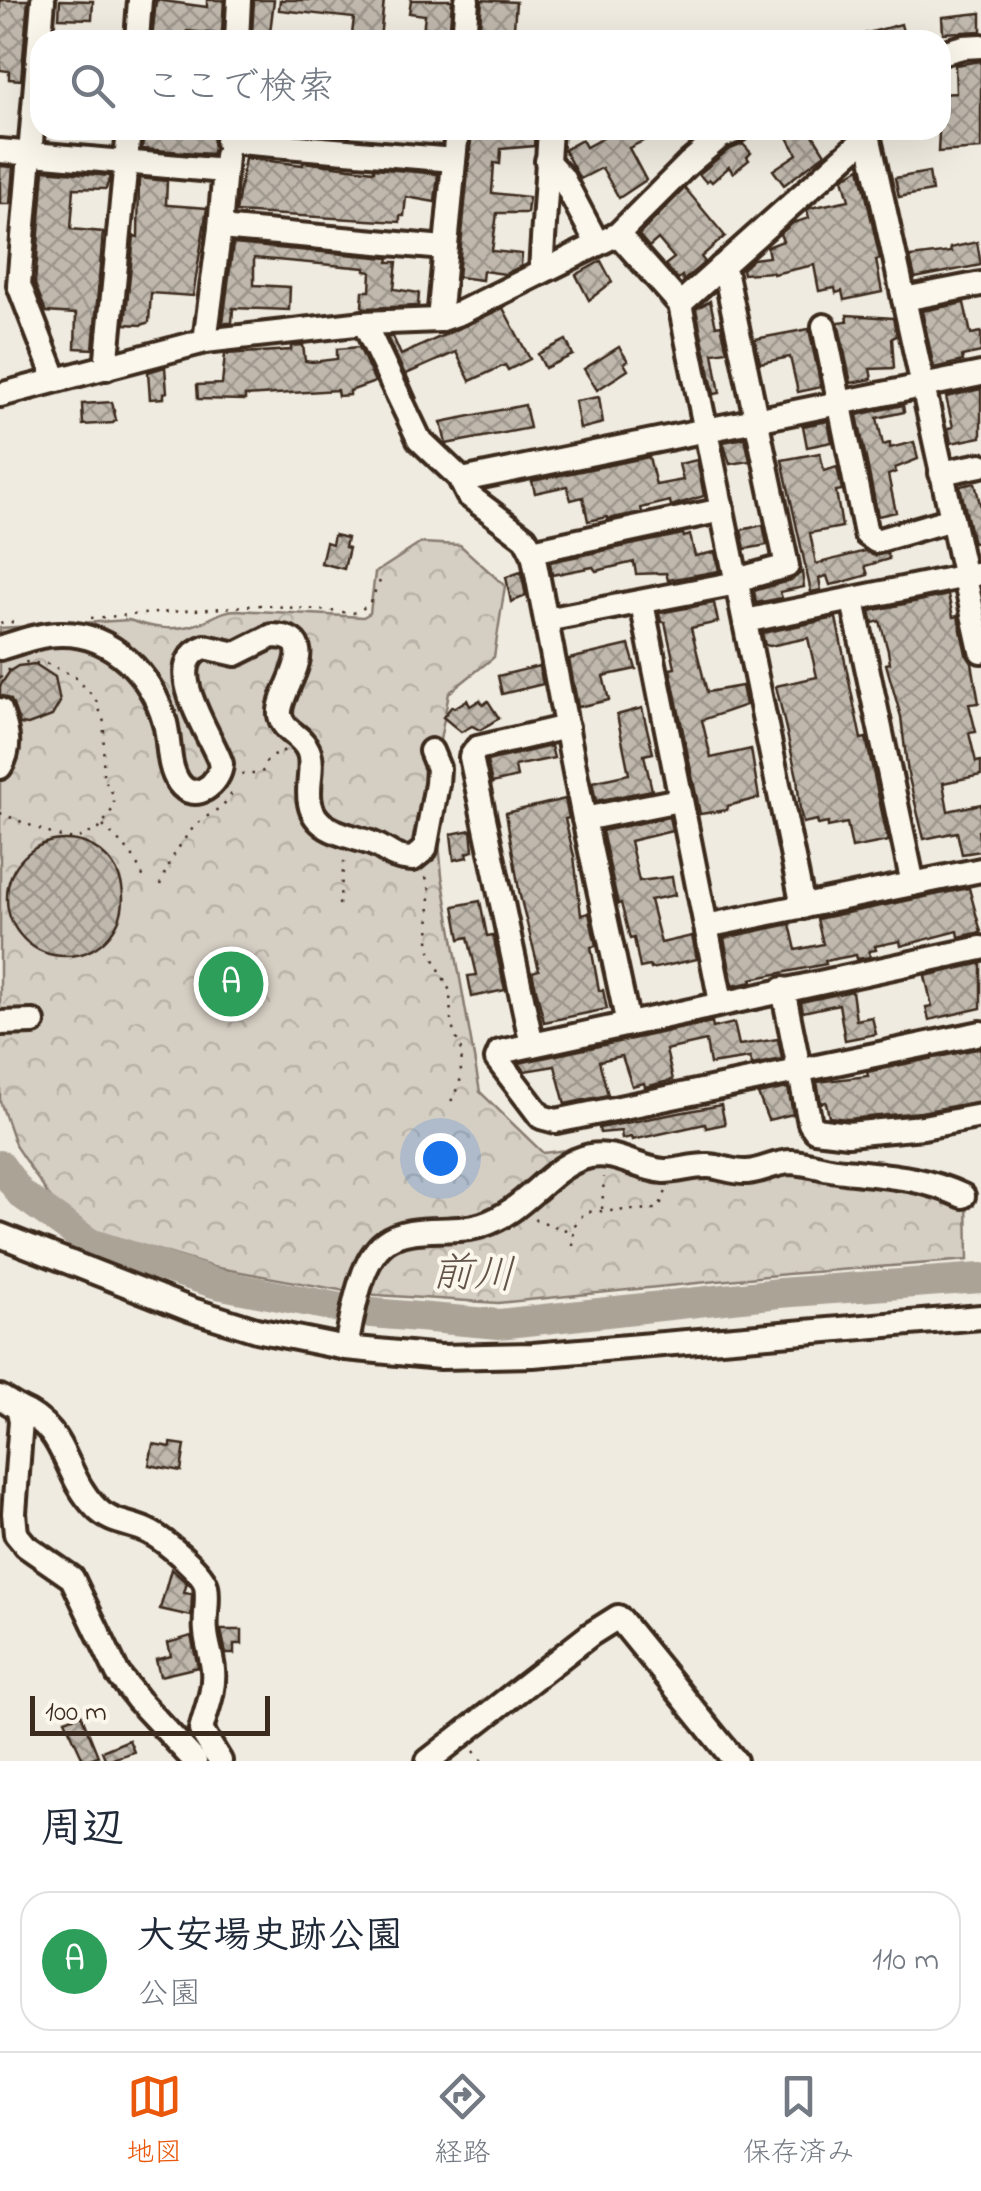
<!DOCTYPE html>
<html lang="ja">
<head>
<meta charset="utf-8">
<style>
  :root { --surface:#fff; --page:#f2f2f3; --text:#1f2937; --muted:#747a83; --line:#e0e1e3; --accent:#ea580c }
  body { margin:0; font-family:"Indie Flower","Klee One",sans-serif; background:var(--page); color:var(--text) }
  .scale { position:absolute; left:30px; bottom:25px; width:240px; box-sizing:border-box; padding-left:10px; border:5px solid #3b2a1e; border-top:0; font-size:28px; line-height:35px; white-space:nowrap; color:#3b2a1e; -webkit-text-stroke:8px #fbf7ec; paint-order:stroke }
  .you { position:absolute; left:440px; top:1158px; width:35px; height:35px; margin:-25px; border:8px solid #fff; border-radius:50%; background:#1a73e8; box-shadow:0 0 0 15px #1a73e833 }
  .badge { display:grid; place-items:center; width:65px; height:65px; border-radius:50%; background:var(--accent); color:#fff; font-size:32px; font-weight:700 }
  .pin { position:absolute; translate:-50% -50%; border:5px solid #fff; box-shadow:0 2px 10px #0006 }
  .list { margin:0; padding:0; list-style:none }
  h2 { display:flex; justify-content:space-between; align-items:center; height:130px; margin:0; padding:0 40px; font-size:42px }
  h2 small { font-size:32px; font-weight:400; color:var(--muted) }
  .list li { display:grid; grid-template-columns:65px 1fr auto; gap:30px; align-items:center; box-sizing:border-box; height:140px; margin:0 20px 20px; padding:0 20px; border:2px solid var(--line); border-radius:30px }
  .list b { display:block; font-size:38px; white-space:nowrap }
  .list p { margin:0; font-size:32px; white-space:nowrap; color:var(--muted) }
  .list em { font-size:32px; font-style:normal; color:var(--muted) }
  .icon { flex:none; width:55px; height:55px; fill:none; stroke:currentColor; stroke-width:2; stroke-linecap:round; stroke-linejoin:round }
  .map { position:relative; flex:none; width:981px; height:1761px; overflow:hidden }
  .search { position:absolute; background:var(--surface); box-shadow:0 10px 40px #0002; left:30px; right:30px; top:30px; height:110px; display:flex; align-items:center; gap:25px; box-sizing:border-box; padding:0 35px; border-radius:30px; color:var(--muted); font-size:38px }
  .sheet { height:290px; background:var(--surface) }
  nav { display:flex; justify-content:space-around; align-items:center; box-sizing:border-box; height:140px; border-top:2px solid var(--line); background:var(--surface); font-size:28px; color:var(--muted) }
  nav a { display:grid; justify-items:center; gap:5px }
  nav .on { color:var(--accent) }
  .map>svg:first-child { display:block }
  .park { fill:url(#park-crowns); stroke:#887c70; stroke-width:2.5 }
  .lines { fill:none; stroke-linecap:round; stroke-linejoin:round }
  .river { stroke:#aca397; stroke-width:30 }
  .building { fill:url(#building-cross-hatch); stroke:#3b2a1e; stroke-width:2.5 }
  .minor-casing { stroke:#3b2a1e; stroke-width:30 }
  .path { stroke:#3b2a1e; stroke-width:2.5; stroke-dasharray:2.5 8; stroke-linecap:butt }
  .minor { stroke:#fbf7ec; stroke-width:22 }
  .labels { text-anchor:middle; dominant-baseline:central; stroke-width:8; stroke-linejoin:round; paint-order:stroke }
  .water-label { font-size:42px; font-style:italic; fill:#635448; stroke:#fbf7ec }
</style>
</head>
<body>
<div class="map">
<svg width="981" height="1761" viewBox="0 0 981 1761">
  <defs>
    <pattern id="park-crowns" width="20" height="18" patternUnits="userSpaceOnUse" patternTransform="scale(2.5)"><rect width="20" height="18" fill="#d5cec3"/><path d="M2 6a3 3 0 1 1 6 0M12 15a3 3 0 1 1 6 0" fill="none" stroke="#b8b1a7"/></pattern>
    <pattern id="building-cross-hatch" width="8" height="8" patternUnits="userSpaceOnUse" patternTransform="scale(2.5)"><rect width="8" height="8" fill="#c0b8ad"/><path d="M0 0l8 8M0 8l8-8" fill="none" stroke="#9d968c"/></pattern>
  </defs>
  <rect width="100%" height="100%" fill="#f0ebe0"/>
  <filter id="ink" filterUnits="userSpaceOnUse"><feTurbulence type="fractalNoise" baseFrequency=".01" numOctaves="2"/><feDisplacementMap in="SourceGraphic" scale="20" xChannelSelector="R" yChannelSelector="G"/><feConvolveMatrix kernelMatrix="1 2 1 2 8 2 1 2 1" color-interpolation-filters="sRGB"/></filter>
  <g filter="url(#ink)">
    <path class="park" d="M421,543l39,2 45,41 -11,71 -45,36 -16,84 9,99 38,216 63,61 47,-6 102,16h90l185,31 1,66 -181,14 -289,29 -136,-9 -149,-27 -118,-36 -39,-25 -40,-59 -16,-46v-473l129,-8c23,8 46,12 71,3 13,-5 23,-13 37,-13l126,7 7,-4 5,-40z"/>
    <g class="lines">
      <polyline class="river" points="0,1165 21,1194 90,1243 217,1284 361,1312 499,1324 779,1293 981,1278"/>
    </g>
    <g class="building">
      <polygon points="0,0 28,0 21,80 9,79 9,71 0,70"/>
      <polygon points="60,0 93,1 92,19 59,18"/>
      <polygon points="156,0 207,7 207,0 224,0 222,31 220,34 187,31 186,40 152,40"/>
      <polygon points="254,0 274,0 270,32 252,34"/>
      <polygon points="280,0 384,0 380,39 355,40 356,35 352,34 354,18 279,10"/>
      <polygon points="411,0 452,0 449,40 422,40 425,15 409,13"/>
      <polygon points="482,0 516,2 513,40 479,40"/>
      <polygon points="981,13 981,31 943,33 942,17"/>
      <polygon points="901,24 905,40 857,40 857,36"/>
      <polygon points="981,61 981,149 938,152 941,94 956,93 955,65"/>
      <polygon points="144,130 212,130 214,148 211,154 142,149"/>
      <polygon points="472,130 535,130 534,146 501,149 500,164 494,163 492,193 529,197 527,213 497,213 492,251 522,254 521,266 505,274 483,271 482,280 458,277"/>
      <polygon points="618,130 666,130 629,148 646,180 619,198 602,168 580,179 564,150 582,140 586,147"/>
      <polygon points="784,130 810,130 825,154 784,185 773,170 797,154"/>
      <polygon points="743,144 751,153 747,157 749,160 733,173 729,167 712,182 709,179 706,182 699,174 728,150"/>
      <polygon points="245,158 303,165 303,162 374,171 374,168 438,174 435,202 406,197 404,216 400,216 400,222 236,212"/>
      <polygon points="0,166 13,167 10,204 0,204"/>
      <polygon points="860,168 880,259 876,260 882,292 844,300 842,291 836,293 835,288 819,291 814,265 773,274 772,272 743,274 742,269 753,259 769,257 767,247 783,241 780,234 793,223 809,218 807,210 810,208 849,200 843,178"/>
      <polygon points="44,170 110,176 106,189 74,188 71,229 103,232 93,349 75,348 76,314 46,312 35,284"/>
      <polygon points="929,172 932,191 899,197 895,178"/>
      <polygon points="139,178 167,181 166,204 168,205 207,208 193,296 151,293 149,322 142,325 125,324 134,236 138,237"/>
      <polygon points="685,188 725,236 701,257 705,262 683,281 682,276 678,279 665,265 674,258 658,239 649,247 639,235"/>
      <polygon points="977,242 981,265 915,278 910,257 951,252 950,248"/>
      <polygon points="233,244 389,258 388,262 397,262 394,289 419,293 418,306 365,308 362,306 363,291 370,291 371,272 365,271 365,268 254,258 254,285 290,287 289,310 233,308 232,323 223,323"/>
      <polygon points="601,261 612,282 589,300 576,275"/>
      <polygon points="710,301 716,326 721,325 727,351 713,353 720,393 714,394 696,309"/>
      <polygon points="964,303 971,334 981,332 981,352 962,356 963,361 934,368 922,311"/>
      <polygon points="503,308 530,359 508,370 505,365 470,381 456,352 406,374 417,399 387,337 393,337 401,355"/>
      <polygon points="847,315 893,318 897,336 892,338 894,368 870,369 872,379 851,383 838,322 848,321"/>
      <polygon points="809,329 821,387 798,392 790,357 760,363 755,339"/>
      <polygon points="566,340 573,355 545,368 538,354"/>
      <polygon points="303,345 305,361 312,362 337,359 337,349 359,347 375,382 350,391 350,395 338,396 337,390 245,396 245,400 198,399 197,385 222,384 225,354 291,350 291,346"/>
      <polygon points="619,347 628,361 624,363 628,370 597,390 584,369"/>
      <polygon points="165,367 167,392 164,393 164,398 150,399 148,372"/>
      <polygon points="981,389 981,437 951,443 948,428 953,427 946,397"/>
      <polygon points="599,397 603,423 580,429 575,401"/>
      <polygon points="112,402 116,420 113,423 83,425 82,404"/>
      <polygon points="525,405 530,428 446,444 441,422"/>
      <polygon points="903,405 904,412 877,418 883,445 890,443 890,448 914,442 918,459 895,468 896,472 888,475 896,512 878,516 857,415"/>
      <polygon points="828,421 832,442 807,447 803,426"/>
      <polygon points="745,438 750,461 730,464 723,442"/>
      <polygon points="820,453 824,471 837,467 842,490 836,491 842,527 810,533 816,564 865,551 874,556 887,553 889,559 865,566 868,575 840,583 830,585 827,576 819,578 821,590 811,592 782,460"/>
      <polygon points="649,457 656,485 683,480 679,464 697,460 704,496 671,506 670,501 641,508 642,512 608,519 607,517 588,521 583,497 571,500 567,486 535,493 532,481"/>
      <polygon points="975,483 981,508 981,542 973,543 960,486"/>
      <polygon points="763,525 767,545 745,549 741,530"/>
      <polygon points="683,534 684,537 690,535 695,556 715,552 719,571 668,580 666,573 636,574 634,562 596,571 593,567 552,575 550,562"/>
      <polygon points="334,535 347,538 345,547 349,548 344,569 321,563 326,542 332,544"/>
      <polygon points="521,572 526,596 511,602 506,577"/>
      <polygon points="802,572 804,587 780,592 782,598 756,603 754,591 791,580"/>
      <polygon points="948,595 953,617 958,616 966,654 972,663 979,703 969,704 976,732 969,733 976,762 981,761 981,775 943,783 948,811 981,804 981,830 978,831 981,851 962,854 957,832 924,839 908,774 901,717 886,664 890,663 888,651 880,621 873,623 870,611"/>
      <polygon points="714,603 718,622 691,628 707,692 742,686 746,705 702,720 711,758 751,749 759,798 727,806 727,810 700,814 670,669 675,668 665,622 661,622 659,613"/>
      <polygon points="836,618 861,739 866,738 888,841 852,848 847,823 828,827 828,823 818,825 817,820 803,823 800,810 797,777 776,686 817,677 808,638 770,646 765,645 762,633"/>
      <polygon points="629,645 636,669 603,676 609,700 578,707 569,659"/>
      <polygon points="35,664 55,677 60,702 52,716 28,725 20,724 11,700 0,695 0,686 10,671 18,666"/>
      <polygon points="539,666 543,684 502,694 498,676"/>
      <polygon points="467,700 470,706 480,700 483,705 488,701 499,718 480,730 472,726 461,732 443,717 452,706 454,708"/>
      <polygon points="642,708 653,753 644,755 652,790 596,801 592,782 629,774 617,715"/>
      <polygon points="551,746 554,758 515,766 517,777 492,783 487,761"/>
      <polygon points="565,799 569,818 565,819 574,856 581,915 589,913 596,946 591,947 599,990 603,990 607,1009 544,1022 532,972 539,970 520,896 506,813"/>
      <polygon points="669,817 672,831 630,841 639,881 672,877 675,895 650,900 661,943 692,936 697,959 651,969 650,966 640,968 634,938 630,939 621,903 618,904 602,831"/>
      <polygon points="471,830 473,851 467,853 468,857 454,860 451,834"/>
      <circle cx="65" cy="898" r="58"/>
      <polygon points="969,888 981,932 959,937 958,931 901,946 900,941 875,946 876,950 869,951 870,957 857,959 856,955 825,961 826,964 751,979 752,982 733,986 724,938 790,924 796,950 823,944 817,919"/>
      <polygon points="480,901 487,936 493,935 505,990 472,997 468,976 477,975 468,937 460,939 454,906"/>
      <polygon points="978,964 981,964 981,1008 929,1020 926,1007 932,1006 925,976"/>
      <polygon points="852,991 856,1020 872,1017 876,1034 845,1040 839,1004 803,1012 801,1002"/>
      <polygon points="712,1022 713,1028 734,1023 739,1045 778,1039 782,1059 752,1065 750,1058 710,1064 706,1041 666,1050 673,1080 645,1087 644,1083 632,1086 622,1056 599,1061 608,1095 565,1104 555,1066 525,1071 519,1063"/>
      <polygon points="981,1048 981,1101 921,1112 848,1119 829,1117 826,1102 821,1103 817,1082 868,1076 867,1072"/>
      <polygon points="788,1088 793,1114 768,1120 758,1094"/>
      <polygon points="721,1105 725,1124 706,1128 705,1124 632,1140 631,1137 622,1139 621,1131 600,1133 599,1128"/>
      <polygon points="171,1443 185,1445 181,1471 149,1465 153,1444 171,1447"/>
      <polygon points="171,1569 187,1583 184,1593 192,1594 191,1616 160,1609"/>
      <polygon points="221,1630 242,1630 242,1644 234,1644 234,1654 226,1654"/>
      <polygon points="191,1636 198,1667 160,1676 156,1660 171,1656 168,1643"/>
      <polygon points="81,1714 98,1756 84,1761 65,1720"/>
      <polygon points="129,1740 134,1752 106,1761 102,1751"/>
    </g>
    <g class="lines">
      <defs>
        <g id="minor">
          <polyline points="43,0 19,285 55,378"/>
          <polyline points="137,40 140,0"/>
          <polyline points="237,40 239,0"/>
          <polyline points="464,40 467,0"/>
          <polyline points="941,53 963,47 981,46"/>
          <polyline points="867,130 981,651"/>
          <polyline points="227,141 454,160"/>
          <polyline points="0,151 224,171"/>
          <polyline points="547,161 562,177 597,243"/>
          <polyline points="220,228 444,248"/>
          <polyline points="618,234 680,304 803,907"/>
          <polyline points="721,267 726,275 787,566 736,580"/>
          <polyline points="541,271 550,130"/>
          <polyline points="904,299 981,284"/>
          <polyline points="680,304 869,135"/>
          <polyline points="439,320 457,130"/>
          <polyline points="364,323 419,439 459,477 468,495 525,538 533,553 584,819 628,1024"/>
          <polyline points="824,326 866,534 876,541 952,519"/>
          <polyline points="205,341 220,228 226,156"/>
          <polyline points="106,368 129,130"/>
          <polyline points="0,395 205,341 364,323 439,320 462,312 618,234 688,164 720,137 737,130"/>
          <polyline points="941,473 981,465"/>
          <polyline points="462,480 981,374"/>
          <polyline points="532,551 722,510"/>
          <polyline points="853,601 913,884"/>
          <polyline points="642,603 721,1002"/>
          <polyline points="546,620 737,583"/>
          <polyline points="745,621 981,573"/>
          <path d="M0,648c19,-6 40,-14 61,-14 52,-1 91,42 104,89 5,19 2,43 14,60 15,21 41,1 42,-19 -8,-27 -63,-100 -16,-117l31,7 36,-18c56,0 5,55 8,79 3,17 21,19 28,35 7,15 -2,36 2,53 5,29 39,32 61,40 19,7 18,15 42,16l12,-10 12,-65 1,-16 -7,-17"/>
          <path d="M0,710c7,21 12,38 0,57"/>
          <polyline points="584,819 679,800"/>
          <polyline points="706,926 981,870"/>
          <polyline points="981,948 500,1052 497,1059 541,1117 556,1121 981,1033"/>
          <polyline points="783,989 810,1123 815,1130 848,1134 923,1127 981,1116"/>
          <polyline points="0,1023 33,1022"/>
          <polyline points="532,1045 471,757 477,748 567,727"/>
          <polyline points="0,1235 189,1309 256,1330 346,1348 440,1357 533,1355 981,1317"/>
          <path d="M346,1348c6,-29 13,-87 39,-106 25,-19 67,-7 97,-17 45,-14 68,-61 108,-69 26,-5 48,13 74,15 15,0 30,-6 45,-5 13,1 25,7 38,6 15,-1 29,-10 45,-10 18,1 35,8 53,9 44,5 77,6 118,25"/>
          <polyline points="0,1397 18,1408 21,1420 14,1513 16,1534 26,1546 72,1578 118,1674 138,1700 195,1761"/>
          <path d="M18,1408c51,21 44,66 78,100 16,17 36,14 55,25 13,7 52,39 55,53 3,14 -2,31 0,46 1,13 6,25 7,38 2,21 -7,40 -12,60l19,31"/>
          <polyline points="428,1761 591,1634 618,1617 735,1761"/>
        </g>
      </defs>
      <use href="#minor" class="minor-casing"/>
      <g class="path">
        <polyline points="91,618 261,605 353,613 368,606 380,581"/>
        <polyline points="0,623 13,622"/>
        <polyline points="0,678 13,666"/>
        <polyline points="241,774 259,774 264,770 267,759 285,750"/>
        <polyline points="0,813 56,836 76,839 99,829 114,807 114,796 103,777 104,722 95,698 74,676 48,664 25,662"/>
        <polyline points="103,826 131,853 146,882"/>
        <polyline points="426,877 430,891 429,949 450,991 451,1024 462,1053 460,1082 448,1108"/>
        <path d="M160,885c7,-20 19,-40 33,-57 13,-14 35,-20 40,-39"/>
        <polyline points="339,905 345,854"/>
        <polyline points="602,1209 604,1177"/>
        <polyline points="534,1219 572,1232"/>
        <polyline points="573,1246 574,1226 585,1212 655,1209 660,1205 667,1189"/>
        <polyline points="474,1751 482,1761"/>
      </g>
      <use href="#minor" class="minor"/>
    </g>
  </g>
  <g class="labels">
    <g class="water-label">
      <text transform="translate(473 1276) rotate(2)">前川</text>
    </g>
  </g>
</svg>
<div class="scale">100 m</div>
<div class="you"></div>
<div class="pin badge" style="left:231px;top:984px;background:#2e9e5b">A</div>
<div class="search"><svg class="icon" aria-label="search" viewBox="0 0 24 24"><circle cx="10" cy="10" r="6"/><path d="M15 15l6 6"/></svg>ここで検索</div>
</div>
<section class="sheet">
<h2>周辺<small></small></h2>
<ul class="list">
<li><span class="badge" style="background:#2e9e5b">A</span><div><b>大安場史跡公園</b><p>公園</p></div><em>110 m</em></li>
</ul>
</section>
<nav>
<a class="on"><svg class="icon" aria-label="map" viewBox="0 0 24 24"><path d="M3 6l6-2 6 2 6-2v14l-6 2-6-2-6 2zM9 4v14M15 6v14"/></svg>地図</a>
<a><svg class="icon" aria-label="directions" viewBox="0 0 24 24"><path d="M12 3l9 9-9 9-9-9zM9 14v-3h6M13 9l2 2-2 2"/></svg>経路</a>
<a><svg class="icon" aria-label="saved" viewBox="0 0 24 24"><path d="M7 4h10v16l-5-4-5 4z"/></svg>保存済み</a>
</nav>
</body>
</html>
